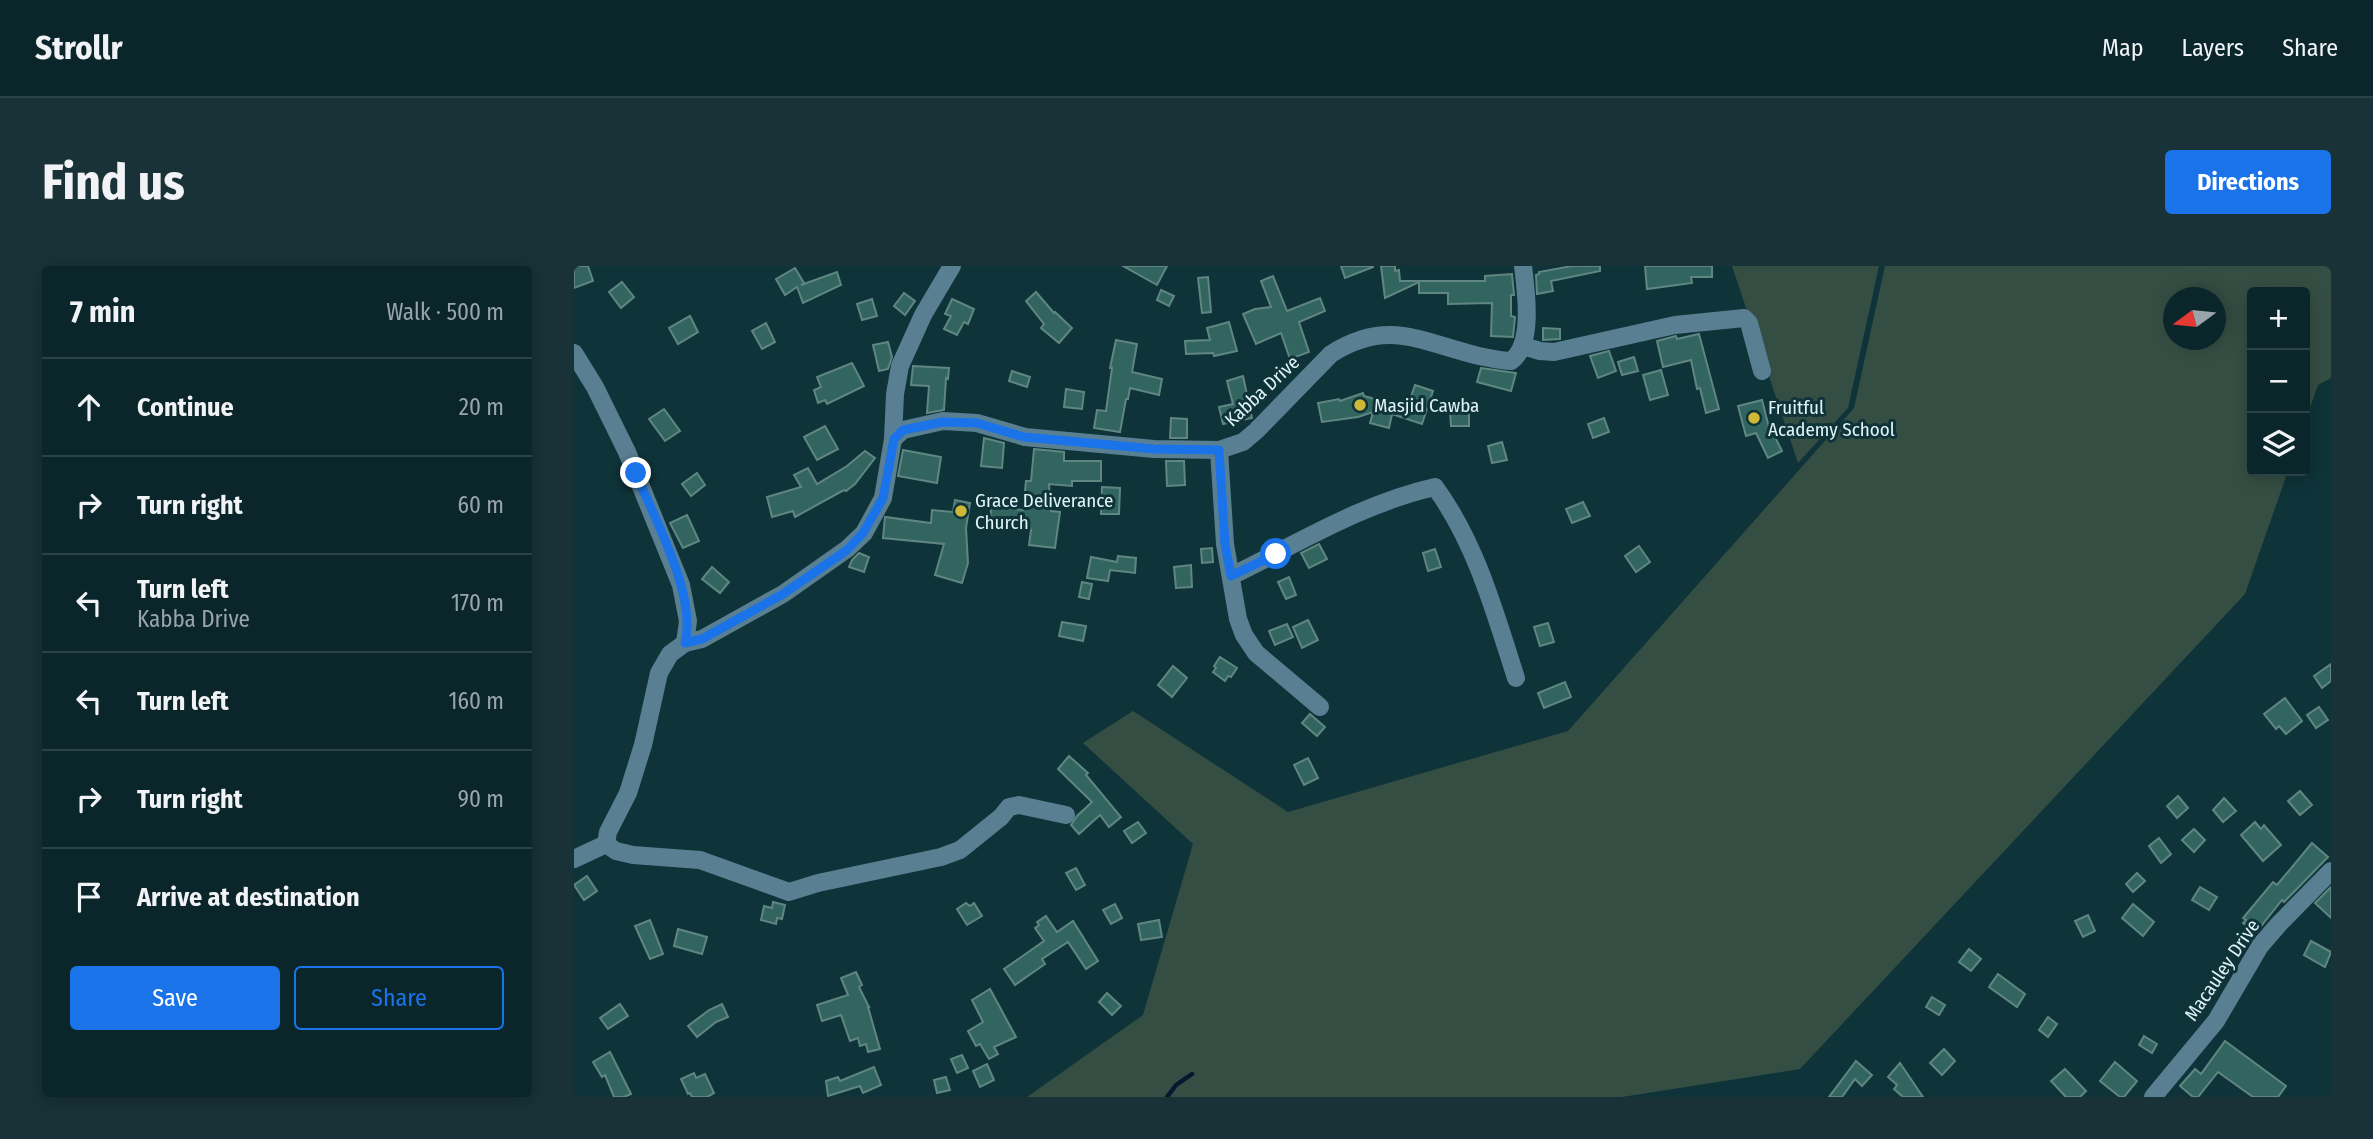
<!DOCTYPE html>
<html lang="en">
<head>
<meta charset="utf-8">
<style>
  :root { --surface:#0a262b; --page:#183237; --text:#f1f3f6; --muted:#99a5a9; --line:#2a4347; --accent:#1a73e8 }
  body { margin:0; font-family:"Fira Sans Condensed",sans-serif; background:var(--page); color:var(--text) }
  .controls { position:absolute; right:21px; top:21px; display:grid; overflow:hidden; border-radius:7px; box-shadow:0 4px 18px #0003 }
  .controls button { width:63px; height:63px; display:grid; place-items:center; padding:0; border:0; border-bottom:2px solid var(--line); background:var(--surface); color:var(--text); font:35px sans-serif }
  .compass { position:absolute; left:1589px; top:21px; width:63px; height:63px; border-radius:50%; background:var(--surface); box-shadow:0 4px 18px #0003; rotate:255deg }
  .stop { position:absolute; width:21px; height:21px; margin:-16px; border:5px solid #1a73e8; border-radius:50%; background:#fff }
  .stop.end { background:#1a73e8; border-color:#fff; box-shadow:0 2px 7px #0008 }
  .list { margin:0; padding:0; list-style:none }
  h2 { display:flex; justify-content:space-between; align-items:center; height:91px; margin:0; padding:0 28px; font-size:30px }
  h2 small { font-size:23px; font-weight:400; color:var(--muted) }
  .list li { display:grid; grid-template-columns:46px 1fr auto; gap:21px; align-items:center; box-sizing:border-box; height:98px; padding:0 28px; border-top:2px solid var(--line) }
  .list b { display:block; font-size:26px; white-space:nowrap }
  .list p { margin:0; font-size:23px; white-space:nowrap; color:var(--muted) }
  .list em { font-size:23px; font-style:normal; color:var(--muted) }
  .actions { display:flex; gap:14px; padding:21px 28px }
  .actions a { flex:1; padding:16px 0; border:2px solid var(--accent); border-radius:7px; text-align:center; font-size:24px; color:var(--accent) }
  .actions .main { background:var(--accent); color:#fff }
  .icon { flex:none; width:38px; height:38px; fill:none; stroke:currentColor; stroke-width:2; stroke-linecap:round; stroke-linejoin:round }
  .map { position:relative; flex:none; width:1757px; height:831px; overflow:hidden; border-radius:7px }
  header { display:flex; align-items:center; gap:42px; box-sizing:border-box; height:98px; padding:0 35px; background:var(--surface); border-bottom:2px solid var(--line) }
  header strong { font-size:33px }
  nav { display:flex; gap:38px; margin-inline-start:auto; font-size:24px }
  .intro { display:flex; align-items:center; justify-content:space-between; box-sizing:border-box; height:168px; padding:0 42px }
  h1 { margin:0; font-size:49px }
  .button { padding:18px 32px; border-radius:7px; background:var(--accent); color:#fff; font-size:24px; font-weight:700 }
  main { display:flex; gap:42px; padding:0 42px }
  aside { flex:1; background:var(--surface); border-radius:7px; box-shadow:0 4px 18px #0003 }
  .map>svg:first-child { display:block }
  .green { fill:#354e43; fill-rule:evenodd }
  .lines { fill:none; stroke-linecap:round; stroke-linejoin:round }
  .stream { stroke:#041931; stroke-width:4.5 }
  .building { fill:#336560; stroke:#608681; stroke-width:2 }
  .minor { stroke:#597f92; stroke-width:18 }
  .route { stroke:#1a73e8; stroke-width:9 }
  .poi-dot { fill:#cfb837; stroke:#0e3339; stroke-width:2.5 }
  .labels { text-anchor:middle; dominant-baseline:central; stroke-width:6; stroke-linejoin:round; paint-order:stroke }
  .street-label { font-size:19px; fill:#e0f4f7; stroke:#0e3339 }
  .poi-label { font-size:19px; fill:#e0f4f7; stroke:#0e3339; text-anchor:start }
</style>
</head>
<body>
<header>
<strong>Strollr</strong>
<nav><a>Map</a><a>Layers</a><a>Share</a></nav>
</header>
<div class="intro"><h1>Find us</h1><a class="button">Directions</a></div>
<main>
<aside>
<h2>7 min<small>Walk · 500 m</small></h2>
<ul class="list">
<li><svg class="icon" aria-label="ahead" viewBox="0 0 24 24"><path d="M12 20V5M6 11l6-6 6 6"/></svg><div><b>Continue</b></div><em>20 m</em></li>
<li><svg class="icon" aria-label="right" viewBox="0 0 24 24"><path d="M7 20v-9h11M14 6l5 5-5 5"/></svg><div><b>Turn right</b></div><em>60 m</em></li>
<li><svg class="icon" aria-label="left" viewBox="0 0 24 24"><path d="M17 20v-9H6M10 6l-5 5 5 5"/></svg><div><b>Turn left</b><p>Kabba Drive</p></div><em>170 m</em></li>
<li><svg class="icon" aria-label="left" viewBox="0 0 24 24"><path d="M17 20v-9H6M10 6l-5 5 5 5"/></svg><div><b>Turn left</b></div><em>160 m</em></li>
<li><svg class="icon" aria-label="right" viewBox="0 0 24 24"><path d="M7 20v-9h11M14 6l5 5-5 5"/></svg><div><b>Turn right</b></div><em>90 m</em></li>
<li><svg class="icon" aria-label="arrive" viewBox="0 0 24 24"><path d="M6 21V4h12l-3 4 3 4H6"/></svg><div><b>Arrive at destination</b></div></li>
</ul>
<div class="actions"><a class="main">Save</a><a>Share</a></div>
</aside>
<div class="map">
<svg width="1757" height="831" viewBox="0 0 1757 831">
  <rect width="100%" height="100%" fill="#0e3339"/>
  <g class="green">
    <polygon points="1158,0 1305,0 1274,142 1224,197"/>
    <path d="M1311,0h446v112l-13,7 -13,37v-130h-53v179h36l-43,123 -445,475 -178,28h-595l116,-82 50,-171 -110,-101 50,-32 155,101 280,-81 286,-323zM1600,32h42v42h-42z"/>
  </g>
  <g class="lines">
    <polyline class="stream" points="593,831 602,819 618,808"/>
  </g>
  <g class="building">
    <polygon points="0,0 14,0 19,15 0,22"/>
    <polygon points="549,0 593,0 583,19"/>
    <polygon points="767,0 799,0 799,1 771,12"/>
    <polygon points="807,0 821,0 821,5 825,4 826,15 911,15 911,10 938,8 940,29 937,29 937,50 941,51 939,71 917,70 918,37 874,38 874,27 845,27 845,16 811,32"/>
    <polygon points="998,0 1026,0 1026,5 977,15 979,25 963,28 962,9 965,8 965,6"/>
    <polygon points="1071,0 1138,0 1138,11 1117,11 1118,17 1073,23"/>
    <polygon points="221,2 230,17 227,19 263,6 267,19 229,37 223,21 211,29 202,13"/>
    <polygon points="699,10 713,45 746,32 751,45 725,56 735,86 716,93 707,67 682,78 669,48 681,43 697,41 687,15"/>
    <polygon points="634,11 637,46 628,47 624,12"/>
    <polygon points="48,16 60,31 47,42 35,26"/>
    <polygon points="587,24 600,30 595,40 583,34"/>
    <polygon points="462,26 480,47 481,46 498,62 485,77 467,62 470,58 452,35"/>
    <polygon points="330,27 341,35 331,49 320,40"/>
    <polygon points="298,33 303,50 288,54 283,38"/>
    <polygon points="378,33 400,43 394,58 390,56 383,69 370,63 377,50 371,48"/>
    <polygon points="116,50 124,66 104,78 95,62"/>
    <polygon points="655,56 663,85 640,90 639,87 612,88 611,75 636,74 633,62"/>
    <polygon points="192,57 201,76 188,83 178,65"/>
    <polygon points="969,62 986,63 986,73 969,74"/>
    <polygon points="1125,68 1145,143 1132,147 1126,122 1123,123 1117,94 1089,101 1083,75 1102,70 1103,73"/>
    <polygon points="542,74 563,78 558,106 588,113 585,129 556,122 554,133 552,133 546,166 520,162 523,144 532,145 538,102 536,102"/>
    <polygon points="314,76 318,91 314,103 305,105 299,79"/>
    <polygon points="1035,85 1042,105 1024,112 1016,90"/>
    <polygon points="1060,91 1064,105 1048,109 1044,96"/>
    <polygon points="278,97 290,120 253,138 251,134 244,137 240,124 247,121 243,111"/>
    <polygon points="339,100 375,102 374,113 372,112 370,144 353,147 355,120 337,119"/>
    <polygon points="907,102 942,107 937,125 903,116"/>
    <polygon points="1087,104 1094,129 1076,134 1069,109"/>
    <polygon points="438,105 456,111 453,121 435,115"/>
    <polygon points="669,110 678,152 649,158 645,141 659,138 653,115"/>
    <polygon points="841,119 859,125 848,158 818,148 815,162 796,157 799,146 784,151 748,156 744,137 765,133 766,135 789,127 790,130 833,142"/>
    <polygon points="492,123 510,126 508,143 490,141"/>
    <polygon points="1188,134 1197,169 1199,167 1208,185 1194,192 1182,167 1172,170 1164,140"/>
    <polygon points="90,143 106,165 91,175 75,153"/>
    <polygon points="895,144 895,160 877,160 876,145"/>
    <polygon points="597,152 613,153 613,172 596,172"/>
    <polygon points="1030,152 1035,166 1019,172 1014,158"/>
    <polygon points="251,160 264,183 243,194 230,171"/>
    <polygon points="410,172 430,177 428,202 407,200"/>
    <polygon points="928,176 933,194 918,197 914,180"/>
    <polygon points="460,183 490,186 490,195 527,195 527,215 498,215 498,220 475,218 477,245 486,246 481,282 455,279 457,264 416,261 417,241 449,244 452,215 457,215"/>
    <polygon points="329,184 367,191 363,217 324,210"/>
    <polygon points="291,185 301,192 281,218 272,225 270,224 221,251 219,245 198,251 193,231 227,221 220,209 234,202 243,218 273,200"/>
    <polygon points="592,195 610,195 611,219 593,220"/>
    <polygon points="123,207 131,219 117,230 108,218"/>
    <polygon points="528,221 546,222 545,248 527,248"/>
    <polygon points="381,234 396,237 392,262 394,297 388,317 361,309 370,278 309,272 311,251 357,257 358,244 379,246"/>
    <polygon points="1009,236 1016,250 998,257 992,243"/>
    <polygon points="113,249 125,275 109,282 96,257"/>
    <polygon points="745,278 753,293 735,302 727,287"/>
    <polygon points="1065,280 1076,296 1062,306 1051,290"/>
    <polygon points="638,282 639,296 628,297 627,283"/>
    <polygon points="861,283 867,301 854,305 849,287"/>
    <polygon points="285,287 295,291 290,306 275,301 278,294"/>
    <polygon points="544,290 562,292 561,307 536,304 534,315 513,312 517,291 543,296"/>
    <polygon points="617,299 618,321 602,322 600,301"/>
    <polygon points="138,301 155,316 146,327 128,313"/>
    <polygon points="715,311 722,329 712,333 704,316"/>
    <polygon points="508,316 518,318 515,333 505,331"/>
    <polygon points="734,354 744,374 728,382 719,361"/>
    <polygon points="488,356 512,360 509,375 485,370"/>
    <polygon points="974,357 980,376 966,380 960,361"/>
    <polygon points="713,358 719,371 701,379 695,365"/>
    <polygon points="646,391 663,402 657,411 654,410 651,415 639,406 642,402 640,400"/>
    <polygon points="1757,398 1757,415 1748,422 1740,410"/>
    <polygon points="599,400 613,412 598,431 584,419"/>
    <polygon points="991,416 997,431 970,442 964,427"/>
    <polygon points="1711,432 1728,455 1712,468 1705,460 1702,463 1690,448"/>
    <polygon points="1745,441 1754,454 1742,462 1733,449"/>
    <polygon points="736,448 751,461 743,470 728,457"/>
    <polygon points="495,490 514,507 512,509 547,551 535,561 526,549 505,568 497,559 503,550 518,536 484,503"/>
    <polygon points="734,492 744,512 730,519 720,499"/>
    <polygon points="1726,525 1738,539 1726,549 1714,535"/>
    <polygon points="1604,530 1614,542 1603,552 1593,540"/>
    <polygon points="1650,532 1662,545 1649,556 1639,544"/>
    <polygon points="564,556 572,567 558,577 550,565"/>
    <polygon points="1681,556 1687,563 1690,559 1707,579 1689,595 1667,569"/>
    <polygon points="1620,563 1631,574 1620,586 1608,574"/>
    <polygon points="1585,572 1597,588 1587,597 1575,580"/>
    <polygon points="1738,577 1754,591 1710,636 1708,634 1684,664 1682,662 1679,666 1669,657 1672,654 1669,652 1699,616 1703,619"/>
    <polygon points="502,602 511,619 502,624 492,607"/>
    <polygon points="1563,607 1571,615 1559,626 1552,618"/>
    <polygon points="13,610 23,625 10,634 0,619"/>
    <polygon points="1626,621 1643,631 1635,644 1618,634"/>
    <polygon points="1757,621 1757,652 1741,637"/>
    <polygon points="199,636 211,639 208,653 203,652 202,658 187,654 190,640 198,642"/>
    <polygon points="392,637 396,640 400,637 408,650 393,659 383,643"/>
    <polygon points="541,638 548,652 537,658 529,644"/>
    <polygon points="1559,638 1580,656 1569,670 1548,652"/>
    <polygon points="1514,649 1521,665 1509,671 1501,655"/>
    <polygon points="472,650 483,666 499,655 524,695 512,703 494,676 468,693 471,698 441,719 430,703 470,675 461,662 465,659 463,656"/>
    <polygon points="76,654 89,688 76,693 61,660"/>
    <polygon points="585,654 588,671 567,674 564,658"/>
    <polygon points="104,663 133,671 128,688 100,680"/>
    <polygon points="1737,675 1757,686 1751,701 1730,689"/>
    <polygon points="1395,683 1407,693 1397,705 1385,696"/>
    <polygon points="282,706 288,719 285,721 295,741 294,741 306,783 294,786 292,778 286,780 284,772 276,775 267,749 248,755 243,739 274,729 267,712"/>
    <polygon points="1424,708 1451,728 1443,741 1415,721"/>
    <polygon points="416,723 442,771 420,781 424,788 415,793 406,778 402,780 394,765 409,756 398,734"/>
    <polygon points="533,727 547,740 538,749 525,736"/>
    <polygon points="1358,731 1371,739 1365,749 1352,741"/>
    <polygon points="46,738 54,750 34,763 26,752"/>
    <polygon points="148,738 154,751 142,756 123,771 114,760 135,744"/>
    <polygon points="1474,751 1483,758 1474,771 1465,764"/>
    <polygon points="1570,770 1583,778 1578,787 1565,779"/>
    <polygon points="1651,775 1712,820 1704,831 1679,831 1644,806 1624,831 1619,831 1606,820 1621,803 1627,808"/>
    <polygon points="1370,783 1381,795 1368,809 1356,797"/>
    <polygon points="36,786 57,828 50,831 40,831 31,809 28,811 19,796"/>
    <polygon points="388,789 394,802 383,807 377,793"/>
    <polygon points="1282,795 1298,809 1288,820 1281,813 1268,831 1255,831"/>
    <polygon points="1541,796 1563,815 1550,831 1546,831 1526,815"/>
    <polygon points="1326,797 1349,831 1329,831 1320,823 1323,819 1314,811"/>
    <polygon points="413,798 420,814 406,821 399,805"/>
    <polygon points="300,801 307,819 289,827 286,820 254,830 252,815 264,811 266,815"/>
    <polygon points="1491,803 1512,825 1506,831 1492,831 1477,815"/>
    <polygon points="120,807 122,812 131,808 140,827 133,831 118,831 116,827 114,828 107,813"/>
    <polygon points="372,811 376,824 363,827 360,814"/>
  </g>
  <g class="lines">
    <g class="minor">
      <polyline points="949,80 966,85 980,86 1101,59 1170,52 1175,57 1188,105"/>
      <polyline points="0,87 21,121 53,186 107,319 114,355 111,377"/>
      <path d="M319,173l10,-9 40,-9 34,2 48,14 129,12 65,1 24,-8 13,-11 75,-77c57,-36 90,-12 148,2 11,2 21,5 32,5 23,-16 15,-70 12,-95"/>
      <polyline points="645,184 651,278 664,353 670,369 682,387 746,441"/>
      <path d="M657,310c66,-32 132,-73 204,-89 41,56 60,126 81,191"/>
      <polyline points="32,578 42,585 59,589 126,594 215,626 244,617 367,591 386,584 427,551 435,541 445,539 492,549"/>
      <polyline points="0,593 32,578 34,566 54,527 69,479 85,407 96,388 111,377 128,373 209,328 273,283 290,267 309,232 319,173 321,128 326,100 349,49 378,0"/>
      <polyline points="1579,831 1642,755 1686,680 1705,658 1757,605"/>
    </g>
  </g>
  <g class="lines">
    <path class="route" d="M62,207c18,46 61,121 49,170l17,-4 81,-45 64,-44 16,-17 20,-35 11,-59 9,-9 40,-8 34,1 47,14 130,12 65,1 6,94 6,32 45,-22"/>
  </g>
  <g class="poi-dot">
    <circle cx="786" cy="139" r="7"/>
    <circle cx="1180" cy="152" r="7"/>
    <circle cx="387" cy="245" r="7"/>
  </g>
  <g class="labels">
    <g class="street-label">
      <text transform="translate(688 125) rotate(-43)">Kabba Drive</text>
      <text transform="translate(1648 704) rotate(-56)">Macauley Drive</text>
    </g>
    <g class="poi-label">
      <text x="800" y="139">Masjid Cawba</text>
      <text x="1194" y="141">Fruitful<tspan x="1194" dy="22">Academy School</tspan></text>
      <text x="401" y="234">Grace Deliverance<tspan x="401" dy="22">Church</tspan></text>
    </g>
  </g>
</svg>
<div class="controls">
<button>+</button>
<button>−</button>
<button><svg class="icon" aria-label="layers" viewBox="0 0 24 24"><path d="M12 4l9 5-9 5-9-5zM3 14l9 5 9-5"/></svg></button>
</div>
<svg class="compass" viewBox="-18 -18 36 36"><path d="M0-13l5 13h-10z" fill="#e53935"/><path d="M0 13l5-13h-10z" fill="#99a5a9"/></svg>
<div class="stop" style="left:702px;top:288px"></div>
<div class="stop end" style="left:62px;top:207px"></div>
</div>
</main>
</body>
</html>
